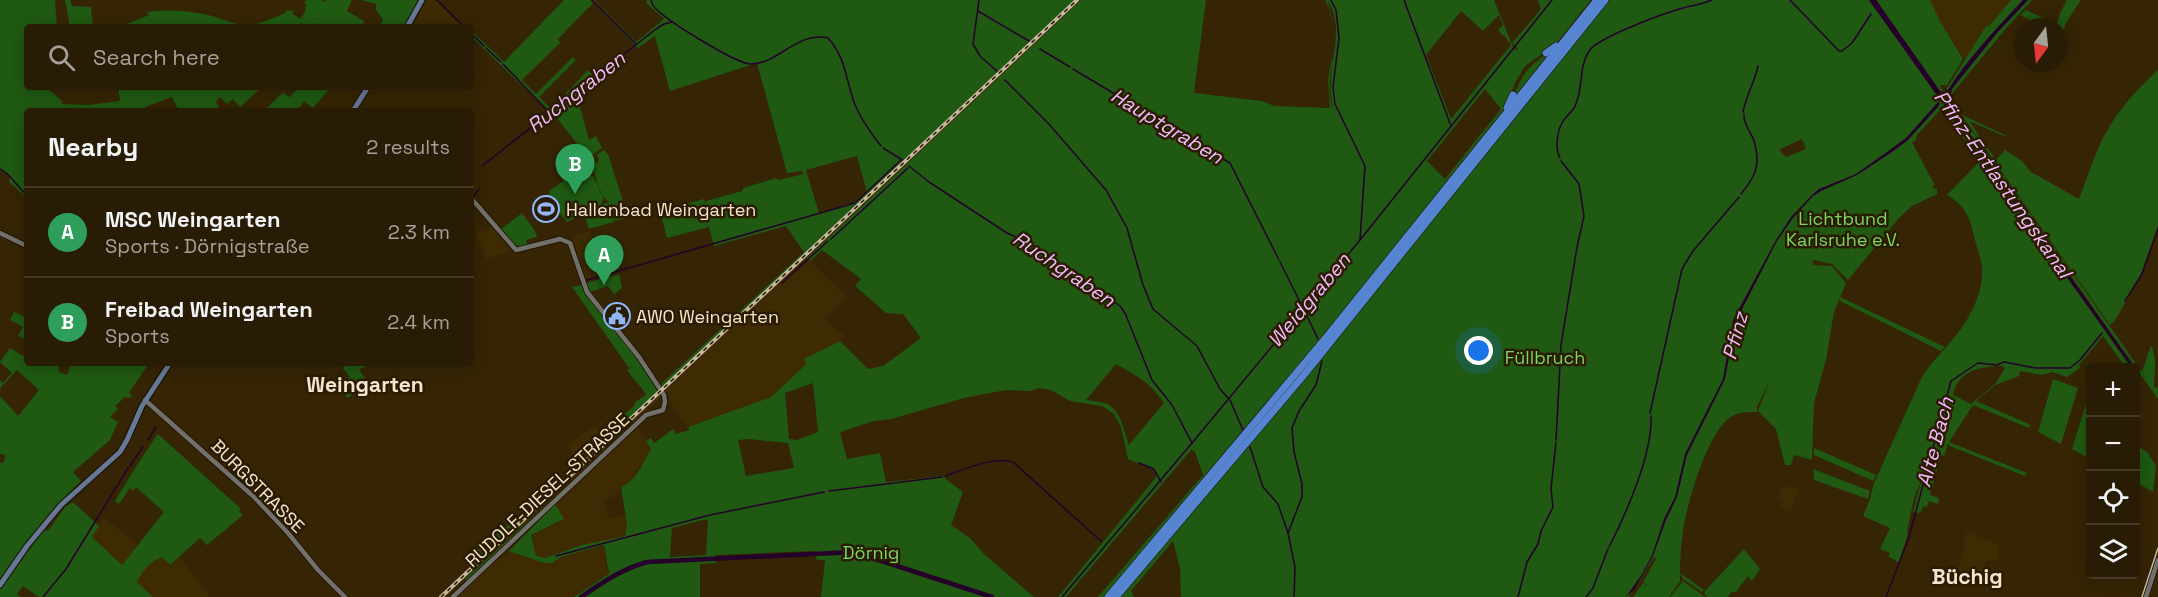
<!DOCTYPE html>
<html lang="en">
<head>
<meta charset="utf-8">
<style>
  :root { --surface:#281c04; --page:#30250e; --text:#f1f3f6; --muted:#a5a19a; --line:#443a26; --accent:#2563eb }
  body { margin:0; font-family:"Space Grotesk",sans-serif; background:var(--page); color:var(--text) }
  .controls { position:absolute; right:18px; bottom:18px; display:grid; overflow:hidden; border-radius:6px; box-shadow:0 3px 15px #0003 }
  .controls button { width:54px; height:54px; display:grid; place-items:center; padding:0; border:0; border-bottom:2px solid var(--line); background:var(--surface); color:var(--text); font:30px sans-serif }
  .compass { position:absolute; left:2014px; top:18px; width:54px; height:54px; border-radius:50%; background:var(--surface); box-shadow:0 3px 15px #0003; rotate:195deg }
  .you { position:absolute; left:1479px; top:351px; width:21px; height:21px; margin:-15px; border:4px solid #fff; border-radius:50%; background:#1a73e8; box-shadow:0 0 0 9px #1a73e833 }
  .badge { display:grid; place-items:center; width:39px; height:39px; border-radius:50%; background:var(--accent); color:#fff; font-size:20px; font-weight:700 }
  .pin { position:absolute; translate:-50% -50px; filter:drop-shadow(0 2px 3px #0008) }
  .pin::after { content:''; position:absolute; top:32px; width:21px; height:18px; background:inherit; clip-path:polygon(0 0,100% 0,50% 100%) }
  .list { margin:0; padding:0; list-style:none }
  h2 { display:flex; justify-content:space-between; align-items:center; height:78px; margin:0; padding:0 24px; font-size:26px }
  h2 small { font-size:20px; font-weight:400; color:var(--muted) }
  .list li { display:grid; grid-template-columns:39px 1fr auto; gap:18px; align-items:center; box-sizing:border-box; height:90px; padding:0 24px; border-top:2px solid var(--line) }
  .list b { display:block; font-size:22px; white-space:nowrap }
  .list p { margin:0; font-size:20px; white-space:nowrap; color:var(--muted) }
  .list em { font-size:20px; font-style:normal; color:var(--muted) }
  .icon { flex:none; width:33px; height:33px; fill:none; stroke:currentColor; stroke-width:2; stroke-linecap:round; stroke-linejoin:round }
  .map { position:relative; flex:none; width:2158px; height:597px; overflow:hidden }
  .search { position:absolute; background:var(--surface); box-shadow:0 3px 15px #0003; left:24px; top:24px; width:450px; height:66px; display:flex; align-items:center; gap:15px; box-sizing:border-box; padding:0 21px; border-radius:6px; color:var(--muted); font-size:22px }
  .panel { position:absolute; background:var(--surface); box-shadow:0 3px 15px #0003; left:24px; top:108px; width:450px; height:258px; border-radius:6px }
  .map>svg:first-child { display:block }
  .built { fill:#3e2a03 }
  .green { fill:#1f5912; fill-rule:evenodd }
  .water { fill:#24002b }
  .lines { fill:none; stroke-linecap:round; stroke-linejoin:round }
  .stream { stroke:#24002b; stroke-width:1.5 }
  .river { stroke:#24002b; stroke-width:4.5 }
  .secondary-casing { stroke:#1a0f00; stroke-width:6 }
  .primary-casing { stroke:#1a0f00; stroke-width:7 }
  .highway-casing { stroke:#1a0f00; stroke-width:8 }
  .secondary { stroke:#72706a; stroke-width:4.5 }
  .primary { stroke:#667896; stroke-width:5 }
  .highway { stroke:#5684d0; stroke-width:7 }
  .tram { stroke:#c6b8a0; stroke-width:1.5 }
  .rail-casing { stroke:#c6b8a0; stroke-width:4 }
  .rail { stroke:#2b1b00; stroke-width:1.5; stroke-dasharray:4.5; stroke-linecap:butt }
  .labels { text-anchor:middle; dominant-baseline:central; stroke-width:5; stroke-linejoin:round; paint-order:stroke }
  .poi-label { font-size:18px; fill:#f3e6d0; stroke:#2b1b00; text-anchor:start }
  .park-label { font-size:18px; fill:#78d964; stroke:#2b1b00 }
  .street-label { font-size:18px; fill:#f3e6d0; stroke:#2b1b00 }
  .water-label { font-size:20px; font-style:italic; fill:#f1bafd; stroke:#2b1b00 }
  .quarter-label { font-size:21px; font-weight:bold; fill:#f3e6d0; stroke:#2b1b00 }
</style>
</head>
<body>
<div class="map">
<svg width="2158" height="597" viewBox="0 0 2158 597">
  <rect width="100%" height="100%" fill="#352505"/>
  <g class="built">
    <polygon points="426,0 435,0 462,27 412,27"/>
    <polygon points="1076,0 1081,0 807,258 847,297 824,319 846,337 804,359 806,363 771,397 692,426 688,427 681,419 671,403 667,392 446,597 438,597 578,466 567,444 595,426 606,441"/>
    <polygon points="1930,0 2011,0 1989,26 1986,26 1965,60 1940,21"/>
    <polygon points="492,226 509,249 508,252 486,259 476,232 482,229 485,232"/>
    <polygon points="590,231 604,274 585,280 572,236"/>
    <polygon points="638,427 651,449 629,484 621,488 612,497 604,500 608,518 626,515 627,524 625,536 605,540 606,564 610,573 574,597 457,597 474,579 509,551 535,559 531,535 558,523 555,504"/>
    <polygon points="1782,485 1799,490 1790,511 1780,507 1783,502 1786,502 1778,499"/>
    <polygon points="104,517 137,545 122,565 92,537"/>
    <polygon points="1967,531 2000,545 1998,560 1985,561 1985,578 1956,578 1965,545 1963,544"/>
    <polygon points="162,557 170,565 180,557 209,595 208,597 153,597 136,582 141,573 155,560"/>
  </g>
  <g class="green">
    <polygon points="0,0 55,0 57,27 27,27 27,87 46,87 62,101 62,104 88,105 120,101 118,87 262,87 240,107 233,99 227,104 220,97 216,102 221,111 179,111 172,97 145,107 147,111 27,111 27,198 9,182 10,176 0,170"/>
    <polygon points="65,0 70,0 72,6 91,7 93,27 70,27"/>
    <path d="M306,0h16l2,2 3,-2h25l-5,11 17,10 -2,6h-45l1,-2 -4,-2 -3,4 -10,-4 -2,3 3,1h-182l29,-12 -3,-3c21,-2 41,-2 62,3 13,3 28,11 41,10 9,0 27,-8 36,-12l2,-3 3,1 4,-1 -2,3 8,6 5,-7 1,-8 -2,-1z"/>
    <polygon points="361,0 419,0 403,27 379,27 383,20 376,10 376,4"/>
    <polygon points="564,0 590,0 593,3 558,39 560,43 522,80 536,94 573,57 576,60 539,97 551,109 588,70 597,80 577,96 589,140 596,136 602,148 588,158 554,114 548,111 471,36 471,30 504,62"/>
    <path d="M592,0h2l42,42 28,-23 -18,-16 1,-3h429l-415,389 -2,-3 145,-134 -18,-26 -72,20 -5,-19 -42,11 -7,-27 44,-12 1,4 1,-2 36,-10 1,-3 33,-10 2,2 26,-6 -2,-3 -15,2 -30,-110 -87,28 -15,-55 -17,12zM857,156l10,36 -12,10 -36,11 -13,-43z"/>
    <path d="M1081,0h125l-12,93 68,8 12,5 56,2 -2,-28 4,-22 1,1c-3,17 -6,36 1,51 -2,-8 -4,-17 -3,-27 0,-27 13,-57 -3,-82l6,27 -5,-20 -4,-8h169l19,47 3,3 2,-2 -6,-5 29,-34 -3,-9h53l-35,44 -31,22 -9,15 -12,29 -177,222 -223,265h-6l105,-122 -8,-23 -4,-2 -125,147h-8l99,-121 -3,-6 -26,-11 -7,-32 -7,-13 -12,-8 -32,-5 -19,-11 -12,-2 -9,3 -24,-1 -42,8 -73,21 -17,2 -34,11 7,27 33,-6 6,29 56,-6 21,16 -12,33 19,13 14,16 50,43h-213l4,-37h-8l-4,-9 -98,4 1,8 -16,1v33h-126l36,-24c-4,-9 -3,-18 -6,-28l-43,12 -9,6h-8l-35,-12 46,-47 9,15 -33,16 5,21 9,2 37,-13 43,-9 2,-12 -6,-37c16,-6 21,-24 30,-38l-5,-8 5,-3 3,5 19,-14 3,5 13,-4 -1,-3 83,-30 35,-33 -2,-5 36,-18 28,28 15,-3 38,-28 -18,-24 -17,-1 -31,-27 6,-7 -39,-29 -12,11 -3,-3zM1461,11l22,20 16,-16 4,10 -5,5 4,5h2l7,10 -60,74 -25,-64zM1485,89l16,20 -56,70 -18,-18zM1116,364c21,12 34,18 48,39l-35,42c-6,-16 -8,-39 -28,-43 -5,-1 -10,-1 -15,-2zM813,383l5,49 -21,8 -8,-1 -4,-46zM748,439l40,4 6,25 -48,8 -8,-36zM703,520h5l-2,35 -36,2 2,-29z"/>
    <path d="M1610,0h259l68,95 -5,4 8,3 2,-2 3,5 186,262h-6l-22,-31 -24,29 1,3 -13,9 -15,-5 -10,3 -22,-4 -1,5 -24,9 -19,16 55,24 -2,3 -56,-23 -24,37 78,31 -2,3 -75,-30 -2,-3 -3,12 -4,1 -11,39 9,3 -1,6 -9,-3 -2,6 -4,-1 -2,7 -8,-1 9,-34 -8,20 -7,34 1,1 -9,30 -11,-7 2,-3 -10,-4 10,-21 -27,-12 7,-17 4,-16 47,-104c9,-16 21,-26 32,-40 16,-18 31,-47 29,-72 -1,-9 -5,-18 -7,-27 -5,-22 -8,-33 -28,-45l33,-34 -38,-53 -26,28v4l-4,2 22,42 -1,5 3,-1 1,2v4l-25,12 -13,12 -51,62 -16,-16 -19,-4v5l19,1 14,17 -12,29 -8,48 -12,43 -2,57 -18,-5 -3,10h-6l-9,-36 -18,-18 12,-31 -13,27v5c-7,0 -17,0 -23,3 -26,12 -47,89 -51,116 -2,14 -3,28 -3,42l24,17 -2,2 -19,-13 -3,-5v7l-11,16h-36l10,-14 10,6 -10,-7 13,-23 -2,-2 -25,40h-448l-1,-29 -7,-27 -42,50 3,6h-13l211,-251zM1802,139l4,10 -20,8 -7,-7zM2002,366l3,2 -9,15 -25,21 -18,-9c5,-24 27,-29 49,-29z"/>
    <polygon points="1876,0 1930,0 1940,21 1963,59 1947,85 1940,85 1943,91 1940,92"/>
    <polygon points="2011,0 2032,0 2007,27 1951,95 1948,94 1951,93 1952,86 1947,93 1947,88 1986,26 1989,26"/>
    <polygon points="2067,0 2081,0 2067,21 2060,38 2059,27 2046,27 2020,15 2026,10 2057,24 2060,13"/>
    <path d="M1550,52l-3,5 -34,43c7,-23 16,-36 37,-48z"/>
    <path d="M2158,70v155l-17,49 -25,45 -6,6 -148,-210 43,20 -1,1 -35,-15 27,39 9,-10 17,11 9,11 48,27c8,-20 14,-41 24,-61 14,-27 33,-48 55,-68z"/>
    <polygon points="300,87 331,87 313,108 304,101 297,111 270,111 267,108 283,92 289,97"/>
    <path d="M1945,92l197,280 9,-27c7,17 3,23 3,42l4,1v11l-212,-298 -5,-7z"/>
    <polygon points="604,150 608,154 628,217 615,221 609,204 614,222 589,229 584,214 567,222 546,196 550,193 549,191 587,164 590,176 593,176 604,198 601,204 609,203 600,192 592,164 598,162 599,158 596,155"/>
    <path d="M522,213l13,18 2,6 -11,3 2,6c-15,3 -19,-7 -27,-17z"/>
    <polygon points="619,274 622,288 614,294 608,286 590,292 586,283"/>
    <path d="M582,285l4,10 58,72 14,25 -53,49 -4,-7 33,-28 1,-4 11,-7c-6,-11 -12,-14 -19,-25l7,-4 -5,2 -57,-81z"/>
    <polygon points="1840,297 1945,347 1941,351 1937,349 1842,302 1839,300"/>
    <polygon points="14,312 27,318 27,340 18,336 23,327 10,320"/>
    <path d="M10,348l13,8 4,-7v14h32v9l8,3 4,-12h17l5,3v-3h56l-20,30 3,2 -2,3 -5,-1 -10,9 3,3 -8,8 8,5 -8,18 -37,32 8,9c-31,29 -56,65 -81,100v-118l4,-1 1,-7 -5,-1v-58l18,20 21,-26 -22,-20 -16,17 -1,4v-10l3,2 9,-10 -12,-11z"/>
    <polygon points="350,363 371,363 359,370 365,378 356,385 360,390 347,398 339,385 350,377 343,368"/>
    <polygon points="2053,379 2078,388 2061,444 2038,432"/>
    <polygon points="2090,391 2090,408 2087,414 2090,416 2089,431 2090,432 2090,459 2072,449"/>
    <polygon points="635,423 467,581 465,579"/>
    <path d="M158,434l83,75 -2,2 4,4 -36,30 -7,-7 -30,27 -8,-8c-12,5 -20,14 -25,25l16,15h-114l-16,-11 -6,8 4,3h-21v-7l44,-61 4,2 17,-24 8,-5 26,24 -7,11 30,28 42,-53 -28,-25 -3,4 -3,-3 -11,16 -4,-3c14,-23 27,-45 43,-67z"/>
    <polygon points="2136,445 2147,452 2156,466 2153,492 2136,482"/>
    <polygon points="1814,448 1876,475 1873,481 1814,455"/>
    <polygon points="1813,469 1870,491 1868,499 1814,480"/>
    <polygon points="520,515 523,517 473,564 467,558"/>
    <polygon points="1744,549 1760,569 1752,581 1748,576 1736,592 1731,592 1728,597 1707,597 1704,593 1706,590"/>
    <polygon points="1683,581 1705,597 1670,597"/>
  </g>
  <g class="water">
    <polygon points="1869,0 1876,0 2135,368 2131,367"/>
    <path d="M2023,0h5l-31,33 -45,56 -1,4h-2l-1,-3c21,-33 48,-61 75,-90z"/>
    <polygon points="1938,102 1940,103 1938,107 1908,140 1892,152 1857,175 1821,191 1813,196 1793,218 1777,241 1736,321 1725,379 1687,455 1677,497 1666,520 1653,556 1634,590 1626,597 1642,574 1652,555 1664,519 1675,497 1685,454 1723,379 1733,320 1776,240 1791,217 1812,195 1819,189 1856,174 1891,149 1907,137"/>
  </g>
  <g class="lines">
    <g class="stream">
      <polyline points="437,0 462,25"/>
      <polyline points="592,0 636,44"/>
      <path d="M651,0c1,4 1,5 4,8 11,12 81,56 96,56 28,0 45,-33 77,-26 18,20 17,39 26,64 6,16 16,30 27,44"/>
      <polyline points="979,0 973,44 980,56 998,72"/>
      <polyline points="1331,0 1336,10 1339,38 1333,87 1335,104 1365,166 1360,239"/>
      <polyline points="1404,0 1451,126"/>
      <polyline points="1790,0 1839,51 1842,51 1852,43 1871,14"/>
      <polyline points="978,11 1029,41"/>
      <polyline points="471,33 484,46"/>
      <polyline points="486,48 501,62"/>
      <polyline points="1040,49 1070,67"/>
      <polyline points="503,64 548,111"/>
      <polyline points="1073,69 1230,163 1279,260"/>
      <polyline points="1005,80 1048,123 1106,190 1127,228 1143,285 1153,309 1197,346 1220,389 1228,398"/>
      <path d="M1743,112c3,-17 12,-30 15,-46"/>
      <polyline points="883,148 904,161"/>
      <path d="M1560,158c-5,-9 -3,-26 2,-35 3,-6 8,-9 12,-15 10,-17 4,-41 15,-57 8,-13 71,-36 87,-41 12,-4 24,-5 36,-10"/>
      <polyline points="482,166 656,29 664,24 672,22"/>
      <polyline points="909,166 929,182 1007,233 1031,244 1120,306 1125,313 1152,380 1172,405 1192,443"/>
      <path d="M0,169c11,5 17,18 27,26"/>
      <path d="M1741,194c15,-18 20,-30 13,-53 -3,-10 -11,-16 -10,-27"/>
      <polyline points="474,196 479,189"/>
      <polyline points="831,239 908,168"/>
      <polyline points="1280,262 1304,310"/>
      <polyline points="587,280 855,203 901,160"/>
      <polyline points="782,283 828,241"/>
      <polyline points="2125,301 2142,274 2158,229"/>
      <polyline points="1306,314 1318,339"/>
      <polyline points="1230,400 1243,430"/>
      <polyline points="1650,413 1682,269 1693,251 1739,197"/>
      <polyline points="148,440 156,427"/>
      <polyline points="1556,440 1561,345 1577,247 1584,216 1579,184 1561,161"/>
      <polyline points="1250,447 1263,487 1278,504 1288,533 1295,567 1294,597"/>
      <polyline points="1139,463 1154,469 1161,482"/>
      <polyline points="130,466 143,447"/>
      <path d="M946,476c18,-7 48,-20 67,-14l89,80"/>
      <polyline points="829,491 942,477"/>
      <polyline points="1288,533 1302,497 1302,484 1294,452 1292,428 1299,411 1316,385 1322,361"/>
      <path d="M1609,547c17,-33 44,-94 42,-131"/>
      <polyline points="556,556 710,515 824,492"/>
      <polyline points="43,597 66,569 128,468"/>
      <polyline points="1062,597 1192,443 1360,240 1552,0"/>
      <polyline points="1518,597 1527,562 1538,544 1541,531 1553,507 1551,489 1556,442"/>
      <polyline points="1586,597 1593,588 1608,549"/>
      <polyline points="1886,597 1909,537 1951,381 1978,363 1997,365 2004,362 2035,368 2070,368 2080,360 2102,333"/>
    </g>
    <path class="river" d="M581,597c22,-15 41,-28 66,-35l207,-10 138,45"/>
    <defs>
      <g id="secondary">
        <polyline points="0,233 27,246"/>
        <polyline points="145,400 254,497 288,533 318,570 345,597"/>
        <polyline points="453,597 646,415 663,410 665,402 664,395 639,357 587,292 570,243 560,239 516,250 471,198"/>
        <polyline points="2146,597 2158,560"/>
      </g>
      <g id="primary">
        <polyline points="407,27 422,0"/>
        <polyline points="353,111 368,87"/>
        <polyline points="0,585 27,546 61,505 120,452 127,440 142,406 170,363"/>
      </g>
      <g id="highway">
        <polyline points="1546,53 1556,46"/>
        <polyline points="1507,108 1513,95"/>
        <polyline points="1108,597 1329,334 1597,0"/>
        <polyline points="1116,597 1304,375 1605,0"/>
      </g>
    </defs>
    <use href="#secondary" class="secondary-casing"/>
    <use href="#primary" class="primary-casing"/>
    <use href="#highway" class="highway-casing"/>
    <use href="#secondary" class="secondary"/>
    <use href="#primary" class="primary"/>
    <use href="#highway" class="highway"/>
    <polyline class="tram" points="2142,597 2158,548"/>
    <defs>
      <polyline id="rail" points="441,597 1077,0"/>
    </defs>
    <use href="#rail" class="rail-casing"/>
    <use href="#rail" class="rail"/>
  </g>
  <defs>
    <symbol id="stadium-ring" viewBox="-11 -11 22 22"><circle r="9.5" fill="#2b1b00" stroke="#8fb8fd" stroke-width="1.5"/><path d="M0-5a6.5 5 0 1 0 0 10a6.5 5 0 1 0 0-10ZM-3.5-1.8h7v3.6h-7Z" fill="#8fb8fd"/></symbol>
    <symbol id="civic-ring" viewBox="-11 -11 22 22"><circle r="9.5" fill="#2b1b00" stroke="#8fb8fd" stroke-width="1.5"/><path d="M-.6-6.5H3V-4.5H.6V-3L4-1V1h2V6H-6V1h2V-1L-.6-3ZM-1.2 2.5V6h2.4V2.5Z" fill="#8fb8fd"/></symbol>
  </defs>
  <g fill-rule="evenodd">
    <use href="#stadium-ring" x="531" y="194" width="30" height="30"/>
    <use href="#civic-ring" x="602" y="301" width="30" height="30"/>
  </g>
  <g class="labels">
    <g class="poi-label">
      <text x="566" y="209">Hallenbad Weingarten</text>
      <text x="636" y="316">AWO Weingarten</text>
    </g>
    <g class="park-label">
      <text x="1843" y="218">Lichtbund<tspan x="1843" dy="21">Karlsruhe e.V.</tspan></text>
      <text x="1545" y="357">Füllbruch</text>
      <text x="871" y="552">Dörnig</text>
    </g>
    <g class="street-label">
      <text transform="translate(258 486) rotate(45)">BURGSTRASSE</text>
      <text transform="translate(547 490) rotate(-43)">RUDOLF-DIESEL-STRASSE</text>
    </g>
    <g class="water-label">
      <text transform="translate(576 92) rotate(-38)">Ruchgraben</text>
      <text transform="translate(1167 126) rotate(31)">Hauptgraben</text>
      <text transform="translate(2003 184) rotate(55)">Pfinz-Entlastungskanal</text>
      <text transform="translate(1064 269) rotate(34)">Ruchgraben</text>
      <text transform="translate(1309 300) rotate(-50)">Weidgraben</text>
      <text transform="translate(1735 336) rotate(-75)">Pfinz</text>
      <text transform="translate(1935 442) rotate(-75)">Alte Bach</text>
    </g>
    <g class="quarter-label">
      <text x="365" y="384">Weingarten</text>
      <text x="1967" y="576">Büchig</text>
    </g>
  </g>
</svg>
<div class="controls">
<button>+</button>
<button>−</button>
<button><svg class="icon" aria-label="locate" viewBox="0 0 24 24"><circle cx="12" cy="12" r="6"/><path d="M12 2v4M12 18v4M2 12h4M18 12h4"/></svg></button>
<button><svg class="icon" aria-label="layers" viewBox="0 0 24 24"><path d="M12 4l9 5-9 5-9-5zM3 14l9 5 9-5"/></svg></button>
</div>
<svg class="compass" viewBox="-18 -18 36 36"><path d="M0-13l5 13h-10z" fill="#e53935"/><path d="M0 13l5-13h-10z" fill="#a5a19a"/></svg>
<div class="you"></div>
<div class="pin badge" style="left:604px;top:285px;background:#2e9e5b">A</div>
<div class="pin badge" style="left:575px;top:194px;background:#2e9e5b">B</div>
<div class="search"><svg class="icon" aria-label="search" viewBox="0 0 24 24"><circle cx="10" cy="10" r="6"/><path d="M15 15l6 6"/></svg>Search here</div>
<section class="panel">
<h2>Nearby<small>2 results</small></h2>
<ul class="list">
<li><span class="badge" style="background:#2e9e5b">A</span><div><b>MSC Weingarten</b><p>Sports · Dörnigstraße</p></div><em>2.3 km</em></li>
<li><span class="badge" style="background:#2e9e5b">B</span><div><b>Freibad Weingarten</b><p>Sports</p></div><em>2.4 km</em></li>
</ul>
</section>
</div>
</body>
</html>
